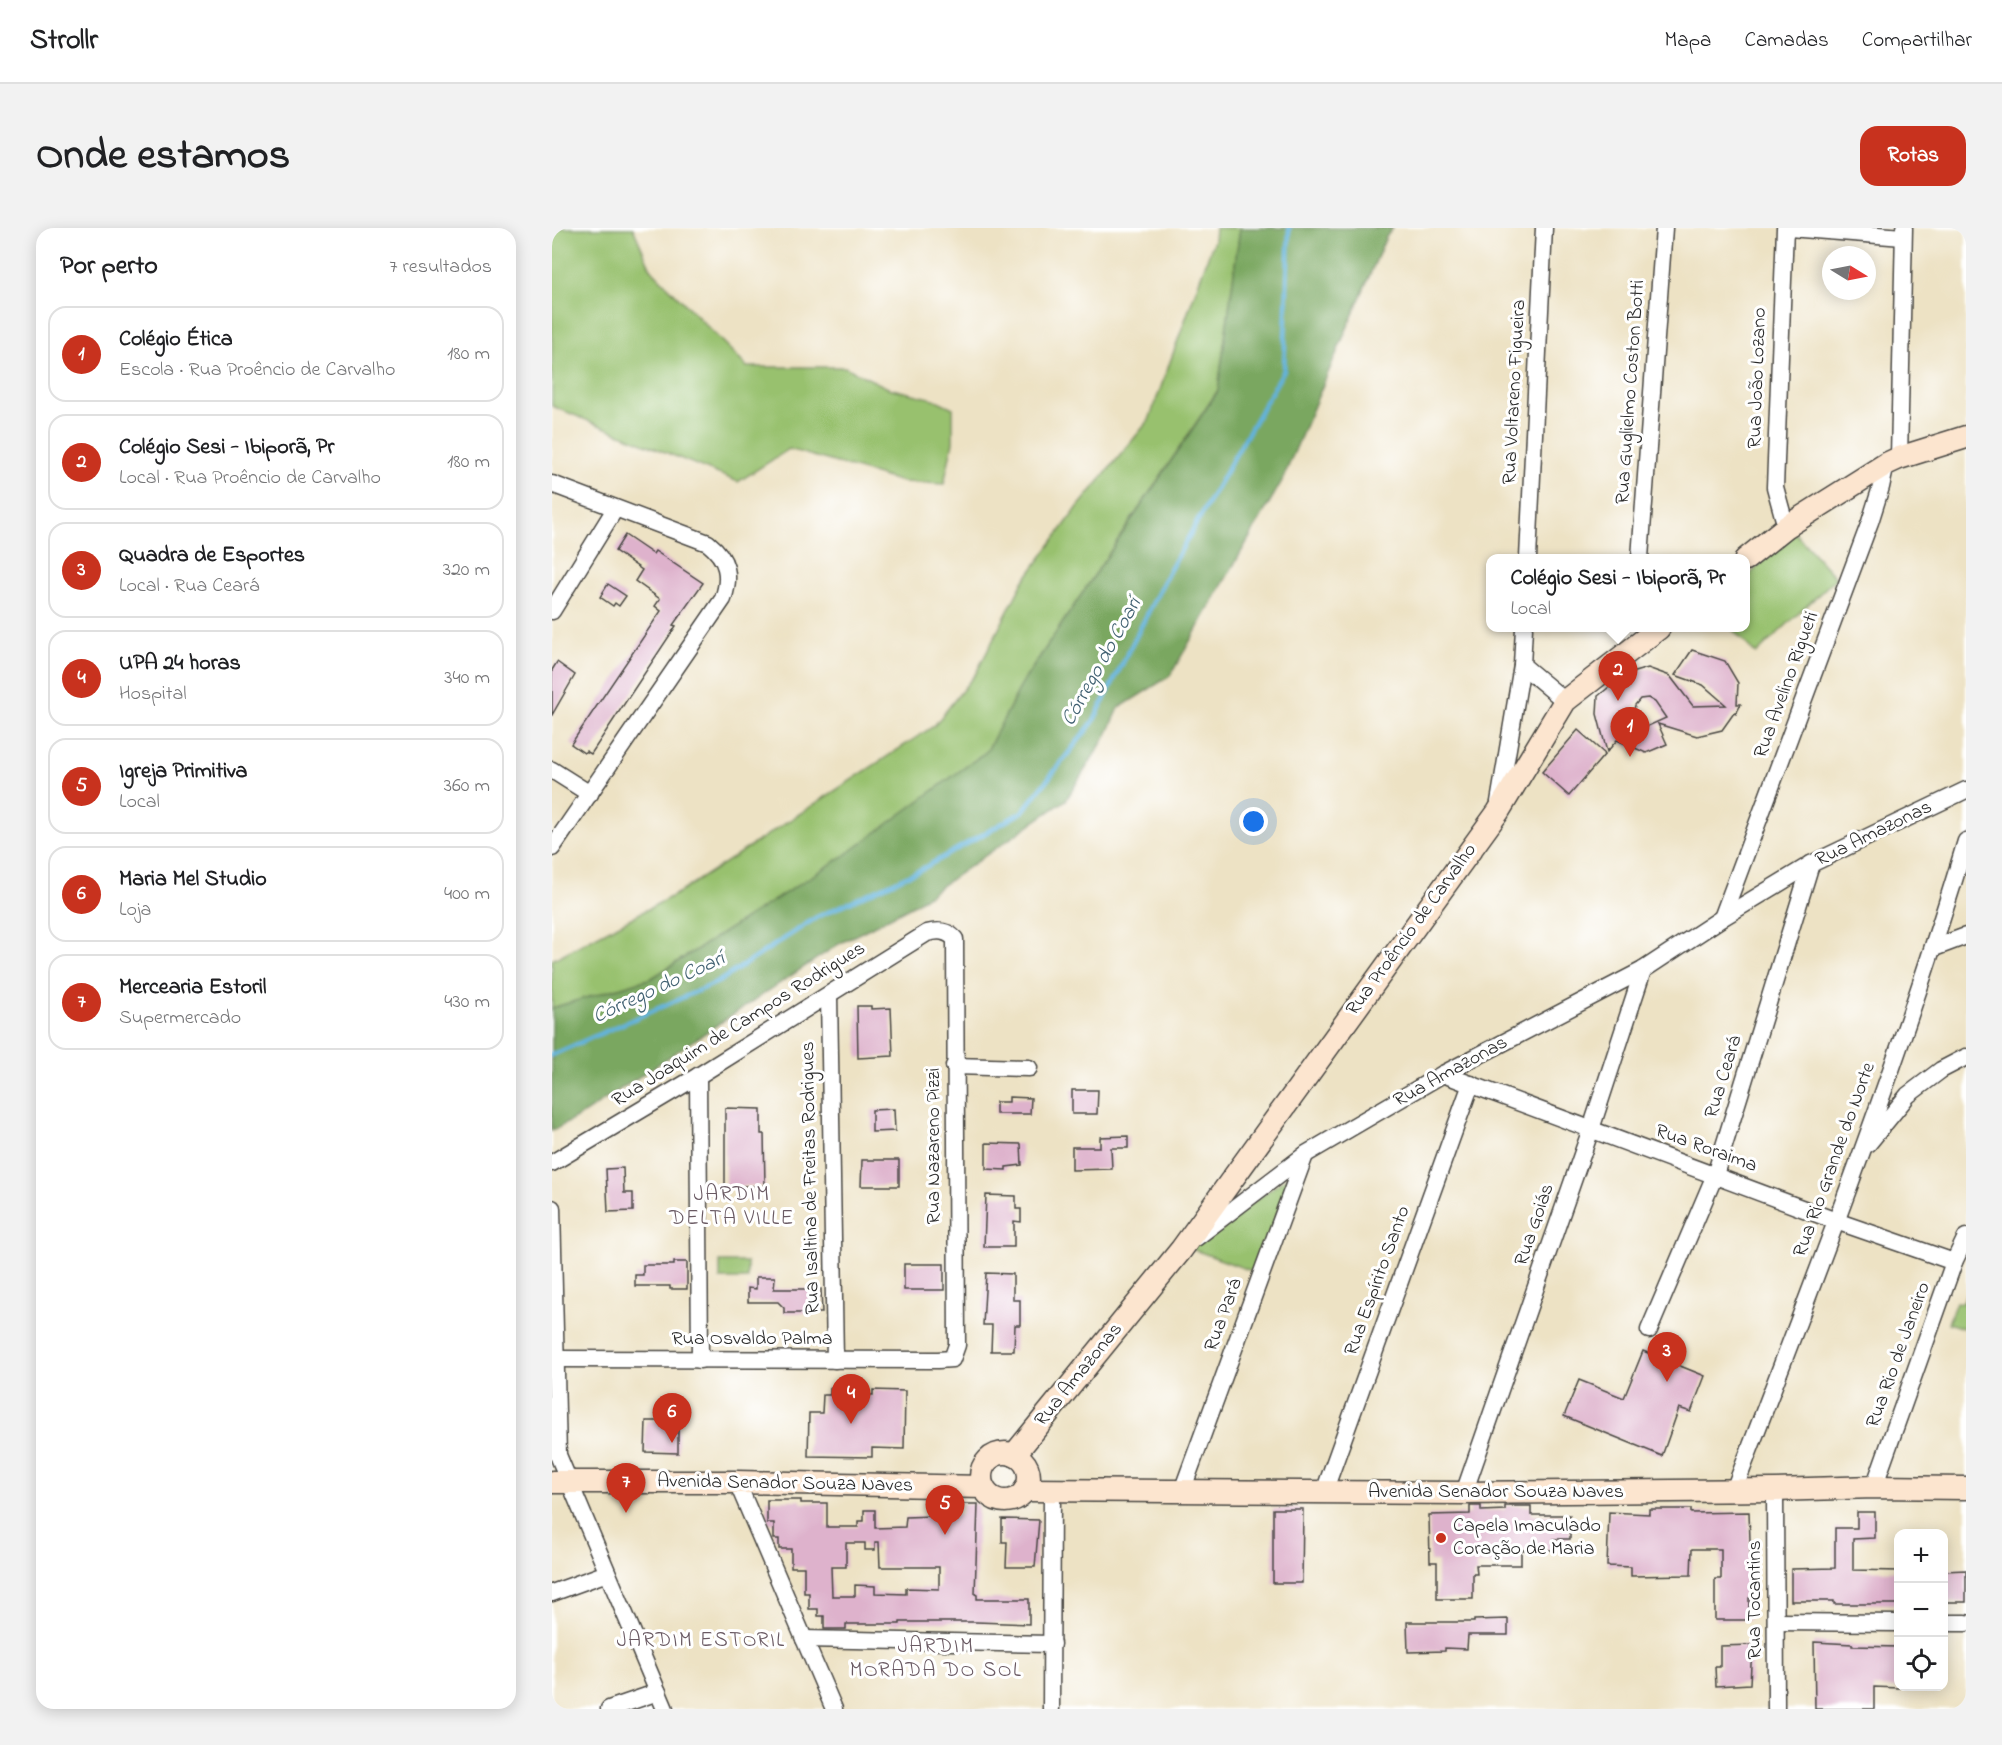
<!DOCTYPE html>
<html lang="pt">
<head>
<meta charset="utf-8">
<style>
  :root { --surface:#fff; --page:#f2f2f2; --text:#202124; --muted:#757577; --line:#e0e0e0; --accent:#c8321e }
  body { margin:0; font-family:"Indie Flower",sans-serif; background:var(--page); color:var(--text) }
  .controls { position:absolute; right:18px; bottom:18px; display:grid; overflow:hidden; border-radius:12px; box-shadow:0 3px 15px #0003 }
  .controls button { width:54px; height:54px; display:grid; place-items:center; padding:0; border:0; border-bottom:2px solid var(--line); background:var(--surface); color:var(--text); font:30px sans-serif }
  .compass { position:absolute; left:1270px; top:18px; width:54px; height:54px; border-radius:50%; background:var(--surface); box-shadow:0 3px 15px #0003; rotate:100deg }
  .you { position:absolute; left:702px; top:594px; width:21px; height:21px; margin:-15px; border:4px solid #fff; border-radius:50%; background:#1a73e8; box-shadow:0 0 0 9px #1a73e833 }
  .badge { display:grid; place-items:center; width:39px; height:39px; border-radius:50%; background:var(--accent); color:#fff; font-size:20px; font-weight:700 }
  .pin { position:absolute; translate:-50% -50px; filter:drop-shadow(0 2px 3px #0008) }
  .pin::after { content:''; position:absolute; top:32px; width:21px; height:18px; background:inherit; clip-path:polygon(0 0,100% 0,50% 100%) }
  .popup { position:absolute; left:934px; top:326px; width:264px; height:78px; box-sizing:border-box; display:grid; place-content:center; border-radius:12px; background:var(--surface); filter:drop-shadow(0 2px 4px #0005); font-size:20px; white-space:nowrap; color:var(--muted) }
  .popup b { font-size:22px; color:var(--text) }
  .popup::after { content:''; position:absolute; left:50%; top:100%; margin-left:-12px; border:12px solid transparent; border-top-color:var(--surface) }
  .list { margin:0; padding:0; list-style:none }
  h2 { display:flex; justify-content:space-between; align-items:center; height:78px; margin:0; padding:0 24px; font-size:26px }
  h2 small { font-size:20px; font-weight:400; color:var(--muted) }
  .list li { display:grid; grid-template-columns:39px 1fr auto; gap:18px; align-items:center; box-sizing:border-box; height:96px; margin:0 12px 12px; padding:0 12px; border:2px solid var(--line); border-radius:18px }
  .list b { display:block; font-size:22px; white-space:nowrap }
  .list p { margin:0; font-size:20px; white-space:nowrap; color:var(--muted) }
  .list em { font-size:20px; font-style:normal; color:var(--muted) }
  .icon { flex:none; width:33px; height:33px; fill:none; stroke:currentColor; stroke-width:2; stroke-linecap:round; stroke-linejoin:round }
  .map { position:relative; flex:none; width:1414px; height:1481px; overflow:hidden; border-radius:18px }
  header { display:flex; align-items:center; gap:36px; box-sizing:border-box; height:84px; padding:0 30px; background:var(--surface); border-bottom:2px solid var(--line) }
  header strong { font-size:28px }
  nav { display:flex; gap:33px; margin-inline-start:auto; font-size:21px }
  .intro { display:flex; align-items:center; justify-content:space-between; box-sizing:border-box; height:144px; padding:0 36px }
  h1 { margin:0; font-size:42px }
  .button { padding:15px 27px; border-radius:18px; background:var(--accent); color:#fff; font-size:21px; font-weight:700 }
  main { display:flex; gap:36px; padding:0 36px }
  aside { flex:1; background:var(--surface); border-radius:18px; box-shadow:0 3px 15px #0003 }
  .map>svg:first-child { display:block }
  .green { fill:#98c16e; stroke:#62764c; stroke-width:1.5 }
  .forest { fill:#7aa761; stroke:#526946; stroke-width:1.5 }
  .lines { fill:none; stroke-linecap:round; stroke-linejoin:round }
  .stream { stroke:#62b3dd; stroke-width:4.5 }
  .building { fill:#deb2cc; fill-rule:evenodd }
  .street-casing { stroke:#484642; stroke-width:19 }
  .secondary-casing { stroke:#484642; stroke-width:25 }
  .street { stroke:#fff; stroke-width:16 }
  .secondary { stroke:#fce5cf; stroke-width:22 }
  .poi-dot { fill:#c8321e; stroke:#fff; stroke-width:2 }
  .labels { text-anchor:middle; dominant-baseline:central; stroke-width:6; stroke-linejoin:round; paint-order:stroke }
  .street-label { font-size:20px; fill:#2b2b2b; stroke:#fff }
  .poi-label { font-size:20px; fill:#2b2b2b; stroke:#fff; text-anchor:start }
  .water-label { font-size:21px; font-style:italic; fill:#416172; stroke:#fff }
  .neighbourhood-label { font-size:21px; letter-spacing:1.5px; fill:#6a5a63; stroke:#fff }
</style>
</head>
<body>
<header>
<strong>Strollr</strong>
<nav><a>Mapa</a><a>Camadas</a><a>Compartilhar</a></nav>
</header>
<div class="intro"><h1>Onde estamos</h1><a class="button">Rotas</a></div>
<main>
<aside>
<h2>Por perto<small>7 resultados</small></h2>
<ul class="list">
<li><span class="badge">1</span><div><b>Colégio Ética</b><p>Escola · Rua Proêncio de Carvalho</p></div><em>180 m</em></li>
<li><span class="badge">2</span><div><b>Colégio Sesi - Ibiporã, Pr</b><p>Local · Rua Proêncio de Carvalho</p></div><em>180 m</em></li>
<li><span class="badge">3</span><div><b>Quadra de Esportes</b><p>Local · Rua Ceará</p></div><em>320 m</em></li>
<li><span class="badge">4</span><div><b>UPA 24 horas</b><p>Hospital</p></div><em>340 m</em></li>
<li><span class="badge">5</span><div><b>Igreja Primitiva</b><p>Local</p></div><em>360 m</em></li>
<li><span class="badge">6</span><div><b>Maria Mel Studio</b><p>Loja</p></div><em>400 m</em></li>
<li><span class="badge">7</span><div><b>Mercearia Estoril</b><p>Supermercado</p></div><em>430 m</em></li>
</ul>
</aside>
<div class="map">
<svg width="1414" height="1481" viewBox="0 0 1414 1481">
  <rect width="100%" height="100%" fill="#fff"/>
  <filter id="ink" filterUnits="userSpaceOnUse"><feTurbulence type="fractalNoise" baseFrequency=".0167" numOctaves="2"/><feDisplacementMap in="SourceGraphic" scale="12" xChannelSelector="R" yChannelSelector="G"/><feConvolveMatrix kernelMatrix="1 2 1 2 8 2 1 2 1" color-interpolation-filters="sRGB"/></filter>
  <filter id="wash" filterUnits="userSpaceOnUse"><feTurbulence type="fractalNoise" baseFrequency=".008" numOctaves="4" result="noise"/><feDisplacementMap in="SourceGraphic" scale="24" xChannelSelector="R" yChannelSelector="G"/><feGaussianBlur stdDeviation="1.35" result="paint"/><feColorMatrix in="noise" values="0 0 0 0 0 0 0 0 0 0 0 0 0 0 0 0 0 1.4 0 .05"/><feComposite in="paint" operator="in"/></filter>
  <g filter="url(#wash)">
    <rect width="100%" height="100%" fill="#ede2c4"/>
    <g class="green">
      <polygon points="0,0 81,0 99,41 195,139 293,139 336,160 382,171 401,180 401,214 392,256 350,254 237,221 186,254 0,178"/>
      <polygon points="663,0 688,0 666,162 471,454 435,523 295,626 100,750 0,780 0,732 128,664 382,498 424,445 471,354 526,279 597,192 662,12"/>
      <polygon points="1242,304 1284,350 1204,426 1179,400 1194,400 1194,350"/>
      <polygon points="741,945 705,1045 637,1020"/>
      <rect x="168" y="1034" width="27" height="17"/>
      <polygon points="1414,1067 1414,1101 1396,1095 1404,1074 1411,1075"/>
    </g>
    <polygon class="forest" points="688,0 841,0 834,9 730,253 618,448 567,480 556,505 514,572 363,676 287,716 28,888 0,903 0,780 100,750 295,626 435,523 471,454 666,163"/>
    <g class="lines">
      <polyline class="stream" points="0,827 166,754 265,689 370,641 470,584 541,494 616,345 732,142 737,0"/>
    </g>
    <g id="blocks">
      <g class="building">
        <polygon points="73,307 101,326 103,323 151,355 121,397 124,398 39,526 34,523 32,525 19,516 109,383 103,378 108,371 83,353 90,342 63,323"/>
        <polygon points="56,356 74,368 67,378 63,375 61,378 48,369"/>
        <path d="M1140,422l33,11 13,22 -1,21h4l-5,10 -2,-1 -12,17 -25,6 -39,-12 9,20 -21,9 -29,-13 -10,12 -10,-38 1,-18 26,-21 24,-7 22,8 23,30 33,-1 -23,-20 -28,-10zM1096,470l7,4 11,16 -20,9 -11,-5 -2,-7 2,-10 5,-6z"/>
        <polygon points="5,434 23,447 0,487 0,442"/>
        <polygon points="1026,502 1053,526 1017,568 990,544"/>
        <polygon points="305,778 319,778 319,781 339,780 341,828 306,830"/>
        <polygon points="520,862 546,862 545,886 520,886"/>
        <polygon points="457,869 479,870 478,886 444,886 444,874 457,874"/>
        <polygon points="173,880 209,881 209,906 212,906 213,958 173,958"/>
        <polygon points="342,881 343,903 320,904 320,882"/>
        <polygon points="576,908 576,920 559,920 560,941 520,942 520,919 548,919 548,909"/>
        <polygon points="434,915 469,916 470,937 454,939 454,942 434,941"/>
        <polygon points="310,932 347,932 347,958 309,958"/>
        <polygon points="71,940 72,965 81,965 81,983 56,984 54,941"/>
        <polygon points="434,967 464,968 464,981 469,981 469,994 462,993 462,1019 432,1019"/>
        <polygon points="122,1034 135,1034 135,1061 118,1061 118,1058 83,1058 83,1047 91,1047 91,1037 122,1037"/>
        <rect x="352" y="1036" width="40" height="26"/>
        <polygon points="434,1045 461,1046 461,1072 468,1072 468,1097 463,1097 462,1123 439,1123 440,1097 431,1097"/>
        <polygon points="204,1049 223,1049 222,1061 269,1061 270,1085 232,1085 232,1080 226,1074 196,1074 196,1060 204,1061"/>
        <polygon points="1091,1123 1153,1148 1139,1184 1127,1180 1110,1228 1012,1188 1027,1152 1072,1170"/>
        <polygon points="278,1160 293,1160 293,1166 321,1167 321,1162 353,1163 352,1221 320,1220 320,1229 256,1228 257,1185 270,1185 271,1167 278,1167"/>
        <polygon points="94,1193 126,1193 126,1225 93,1224"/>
        <path d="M215,1272h34v3h26v24h31v-6h6v-11h11v18l30,-1 1,-10 55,-2 1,-11h16l-3,90 2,1v4h52v25l-53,-2h-76v2h-54v5h-22v-13h-6v-7h-9v-16h-5v-26h-13v-18h-12v-10h-5v-16h-7zM323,1314h4l1,25h59v22l-33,-1v6l-31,-1v-7l-20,-1v11h-23l-1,-29h15v-24h19v7h10z"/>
        <polygon points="918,1278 929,1278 929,1283 953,1282 953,1278 979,1278 979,1287 1018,1287 1018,1311 1002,1311 1002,1322 969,1322 969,1337 924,1337 925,1346 921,1346 921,1371 885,1371 885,1334 878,1334 877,1287 918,1286"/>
        <polygon points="721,1281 751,1281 750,1355 721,1355"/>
        <polygon points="1097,1281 1139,1281 1139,1285 1197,1284 1200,1370 1197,1370 1197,1392 1163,1392 1163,1351 1169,1351 1169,1321 1140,1321 1139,1347 1079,1348 1079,1339 1055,1338 1057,1284 1097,1286"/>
        <polygon points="1305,1284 1323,1284 1323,1310 1301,1311 1301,1342 1347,1343 1347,1376 1282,1376 1282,1373 1239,1373 1239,1341 1283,1340 1283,1300 1305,1300"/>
        <polygon points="450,1291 487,1292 483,1339 454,1339 455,1314 450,1314"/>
        <polygon points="1414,1342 1414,1374 1392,1374 1392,1343"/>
        <polygon points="956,1391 956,1407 916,1407 915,1421 893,1420 893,1423 856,1424 855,1394 922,1394 922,1392"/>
        <polygon points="1262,1414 1300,1416 1300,1418 1347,1419 1347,1460 1322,1459 1322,1481 1263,1481"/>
        <polygon points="1200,1417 1198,1456 1164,1458 1163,1439 1168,1439 1168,1418"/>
      </g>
    </g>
  </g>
  <g filter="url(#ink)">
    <use href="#blocks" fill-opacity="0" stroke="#484642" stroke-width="1.5"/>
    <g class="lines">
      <defs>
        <g id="street">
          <polyline points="1233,0 1223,259 1234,299"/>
          <polyline points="1237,0 1351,9"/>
          <polyline points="1347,230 1352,0"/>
          <path d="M0,256l156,59c20,16 23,33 15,56l-171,249"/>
          <polyline points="976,330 992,0"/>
          <polyline points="1088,330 1112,0"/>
          <polyline points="0,383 63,281"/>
          <polyline points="970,437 1013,473"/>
          <polyline points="0,542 38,566"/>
          <polyline points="947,574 970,437 972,400"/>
          <polyline points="1170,690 1318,294 1329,259 1334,236"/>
          <polyline points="1382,720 1414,708"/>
          <polyline points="277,767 283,1132"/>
          <polyline points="402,838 477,840"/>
          <polyline points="891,846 1284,993 1402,1034"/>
          <polyline points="146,848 148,1132"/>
          <polyline points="1316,916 1356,867 1389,842 1414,829"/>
          <path d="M0,935l146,-87 229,-143c11,-3 20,-3 28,6l2,406 -5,14 -14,1 -386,-1"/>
          <polyline points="0,980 6,1227 113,1481"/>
          <polyline points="644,1010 754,926 891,846 1091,742 1170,690 1259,636 1414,562"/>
          <polyline points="1097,1102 1163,947 1259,636"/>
          <polyline points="185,1254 282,1481"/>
          <polyline points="1322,1259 1402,1034 1414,1009"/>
          <path d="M1182,1262c82,-214 166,-429 232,-649"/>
          <polyline points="1223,1262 1224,1481"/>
          <polyline points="630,1263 753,927"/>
          <polyline points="772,1264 919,856"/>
          <polyline points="912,1265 1039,901 1091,742"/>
          <polyline points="0,1365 55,1345"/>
          <polyline points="1224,1394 1346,1395"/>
          <polyline points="1392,1395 1414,1395"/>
          <polyline points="252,1411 500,1416"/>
          <polyline points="57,1481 106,1464"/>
          <polyline points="499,1481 500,1262"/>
        </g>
        <g id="secondary">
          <polyline points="1194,331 1234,299 1334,236 1347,230 1414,209"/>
          <circle cx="453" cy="1249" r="24"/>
          <polyline points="462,1227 629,1022 946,584 1013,473 1107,400"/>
          <polyline points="0,1254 185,1254 431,1259"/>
          <polyline points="473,1262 912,1265 1223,1262 1322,1259 1414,1260"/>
        </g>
      </defs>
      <use href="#street" class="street-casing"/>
      <use href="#secondary" class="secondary-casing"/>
      <use href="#street" class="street"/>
      <use href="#secondary" class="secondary"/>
    </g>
  </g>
  <circle class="poi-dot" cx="889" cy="1310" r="6"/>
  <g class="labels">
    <g class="street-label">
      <text transform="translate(1206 150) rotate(-88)">Rua João Lozano</text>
      <text transform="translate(963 164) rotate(-87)">Rua Voltareno Figueira</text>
      <text transform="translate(1079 164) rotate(-86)">Rua Guglielmo Coston Botti</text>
      <text transform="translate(1235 457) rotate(-70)">Rua Avelino Rigueti</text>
      <text transform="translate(1322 606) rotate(-26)">Rua Amazonas</text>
      <text transform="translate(860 702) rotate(-54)">Rua Proêncio de Carvalho</text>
      <text transform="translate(187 797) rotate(-32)">Rua Joaquim de Campos Rodrigues</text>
      <text transform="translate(899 844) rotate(-29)">Rua Amazonas</text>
      <text transform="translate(1172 849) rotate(-73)">Rua Ceará</text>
      <text transform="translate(382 918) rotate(-90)">Rua Nazareno Pizzi</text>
      <text transform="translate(1154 921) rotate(20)">Rua Roraima</text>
      <text transform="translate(1283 932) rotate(-70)">Rua Rio Grande do Norte</text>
      <text transform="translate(259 950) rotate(-91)">Rua Isaltina de Freitas Rodrigues</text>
      <text transform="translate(983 997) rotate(-71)">Rua Goiás</text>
      <text transform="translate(826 1053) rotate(-70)">Rua Espírito Santo</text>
      <text transform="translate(672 1087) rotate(-70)">Rua Pará</text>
      <text x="200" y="1111">Rua Osvaldo Palma</text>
      <text transform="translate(1347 1127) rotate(-70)">Rua Rio de Janeiro</text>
      <text transform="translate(527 1147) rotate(-51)">Rua Amazonas</text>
      <text transform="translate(233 1256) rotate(1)">Avenida Senador Souza Naves</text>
      <text x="944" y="1264">Avenida Senador Souza Naves</text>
      <text transform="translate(1203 1372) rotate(-90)">Rua Tocantins</text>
    </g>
    <g class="poi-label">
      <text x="901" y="1298">Capela Imaculado<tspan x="901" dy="23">Coração de Maria</tspan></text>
    </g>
    <g class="water-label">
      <text transform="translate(550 434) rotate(-61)">Córrego do Coarí</text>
      <text transform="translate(107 760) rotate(-25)">Córrego do Coarí</text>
    </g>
    <g class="neighbourhood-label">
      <text x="180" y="967">JARDIM<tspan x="180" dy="24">DELTA VILLE</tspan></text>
      <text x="149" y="1413">JARDIM ESTORIL</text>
      <text x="384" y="1419">JARDIM<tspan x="384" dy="24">MORADA DO SOL</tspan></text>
    </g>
  </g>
</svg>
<div class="controls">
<button>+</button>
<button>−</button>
<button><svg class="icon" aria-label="locate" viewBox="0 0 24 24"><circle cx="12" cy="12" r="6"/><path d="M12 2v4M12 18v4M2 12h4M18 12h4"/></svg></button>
</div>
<svg class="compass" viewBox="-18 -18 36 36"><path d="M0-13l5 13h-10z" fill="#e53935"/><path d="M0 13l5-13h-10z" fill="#757577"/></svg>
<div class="you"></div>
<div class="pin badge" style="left:1078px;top:529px">1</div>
<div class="pin badge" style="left:1066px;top:473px">2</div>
<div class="popup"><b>Colégio Sesi - Ibiporã, Pr</b>Local</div>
<div class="pin badge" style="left:1115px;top:1154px">3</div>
<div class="pin badge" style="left:299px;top:1196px">4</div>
<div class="pin badge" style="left:393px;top:1307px">5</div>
<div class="pin badge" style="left:120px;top:1215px">6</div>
<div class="pin badge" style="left:74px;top:1285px">7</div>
</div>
</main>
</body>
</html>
